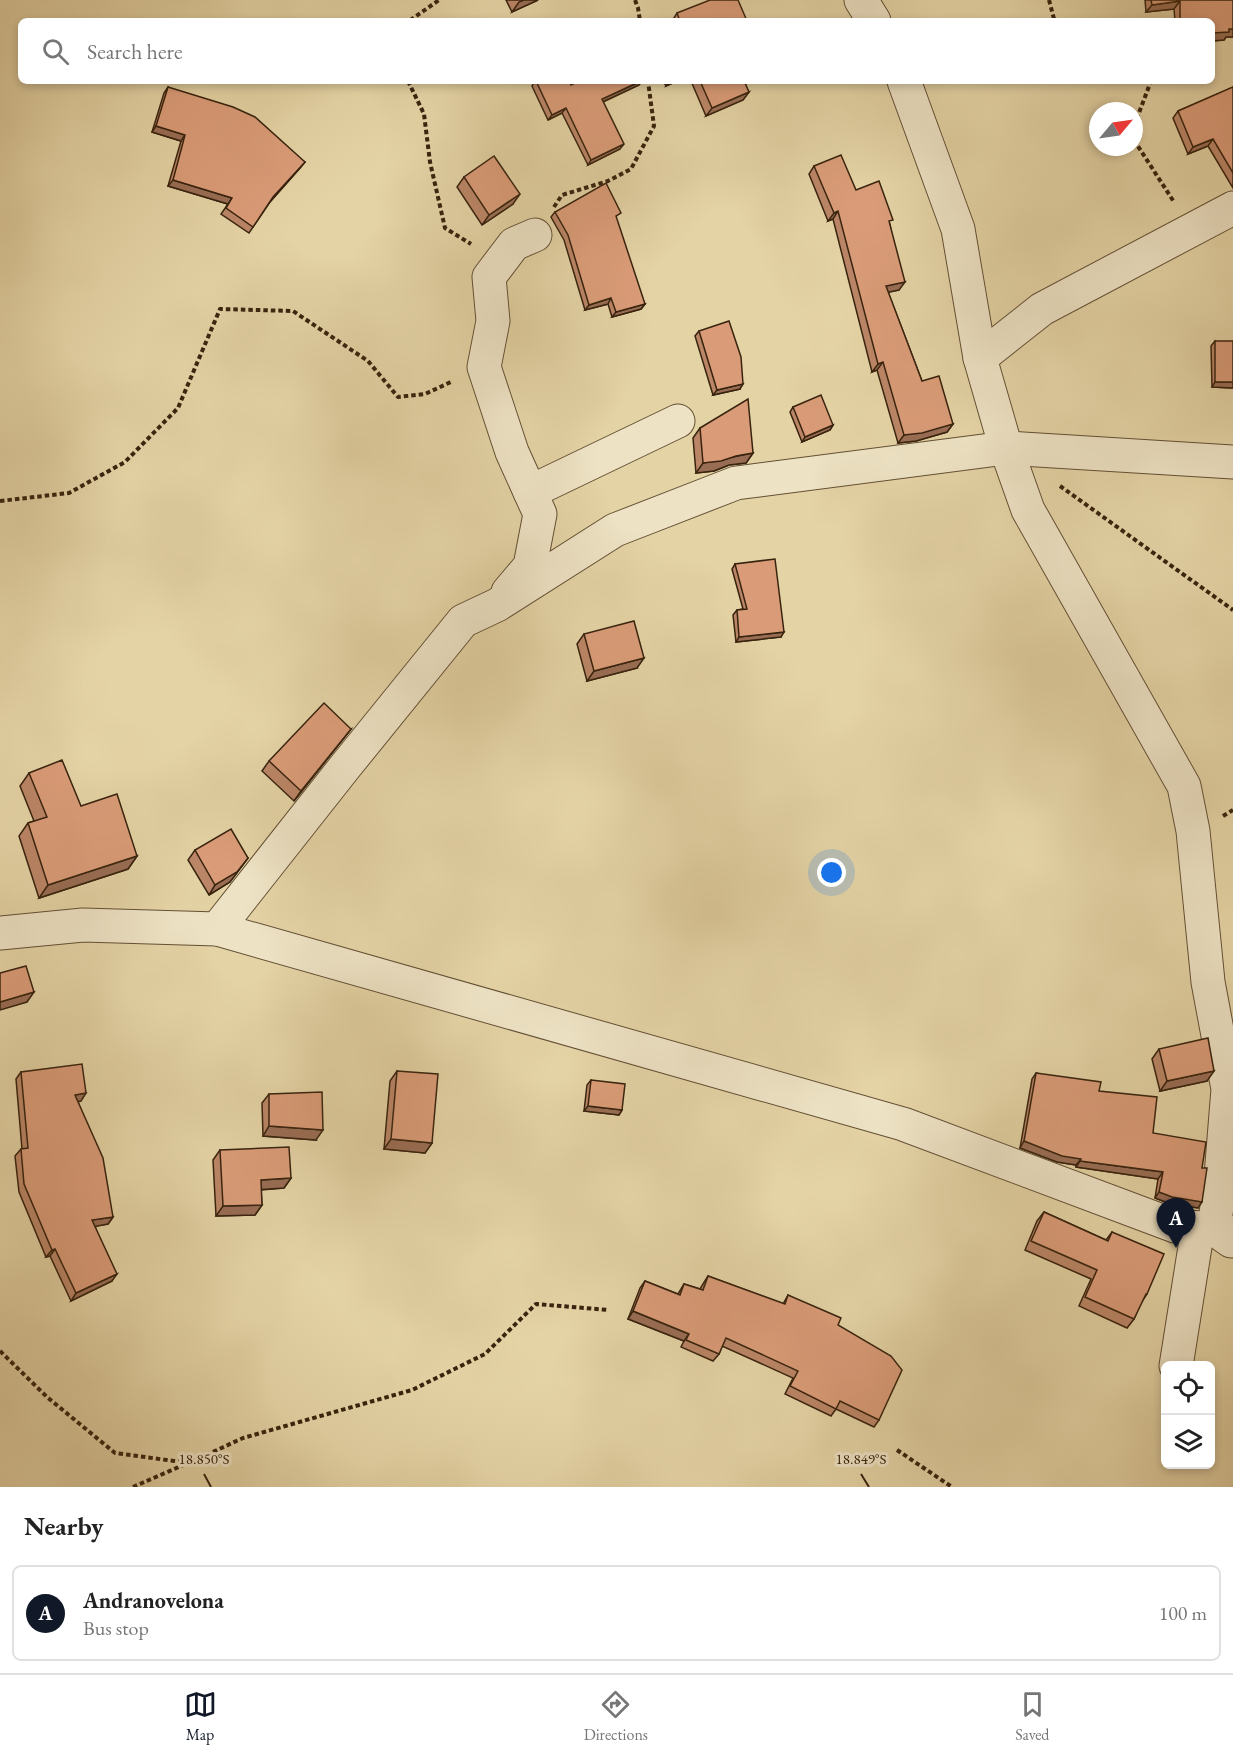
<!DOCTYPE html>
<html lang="en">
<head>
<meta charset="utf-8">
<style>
  :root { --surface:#fff; --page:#f6f6f6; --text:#222; --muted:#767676; --line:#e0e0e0; --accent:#111827 }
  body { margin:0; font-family:"EB Garamond",serif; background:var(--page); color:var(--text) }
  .controls { position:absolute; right:18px; bottom:18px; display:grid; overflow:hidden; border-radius:9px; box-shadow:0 3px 9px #0003 }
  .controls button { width:54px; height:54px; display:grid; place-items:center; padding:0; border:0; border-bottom:2px solid var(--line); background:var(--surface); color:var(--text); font:30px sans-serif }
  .compass { position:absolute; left:1089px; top:102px; width:54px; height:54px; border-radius:50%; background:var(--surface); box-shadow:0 3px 9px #0003; rotate:61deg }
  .you { position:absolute; left:832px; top:873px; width:21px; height:21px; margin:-15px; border:4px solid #fff; border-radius:50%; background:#1a73e8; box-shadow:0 0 0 9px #1a73e833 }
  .badge { display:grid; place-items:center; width:39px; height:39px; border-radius:50%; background:var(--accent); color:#fff; font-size:20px; font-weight:700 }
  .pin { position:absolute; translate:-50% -50px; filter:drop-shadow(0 2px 3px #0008) }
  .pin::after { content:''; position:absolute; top:32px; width:21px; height:18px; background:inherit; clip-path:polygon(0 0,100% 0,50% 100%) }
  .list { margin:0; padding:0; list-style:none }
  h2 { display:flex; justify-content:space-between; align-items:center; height:78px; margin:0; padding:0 24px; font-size:26px }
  h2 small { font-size:20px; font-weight:400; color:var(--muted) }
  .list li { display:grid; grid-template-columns:39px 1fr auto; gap:18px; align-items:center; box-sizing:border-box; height:96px; margin:0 12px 12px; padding:0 12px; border:2px solid var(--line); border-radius:9px }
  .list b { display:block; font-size:22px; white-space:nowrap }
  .list p { margin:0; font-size:20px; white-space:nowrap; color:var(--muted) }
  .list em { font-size:20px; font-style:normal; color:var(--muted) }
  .icon { flex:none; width:33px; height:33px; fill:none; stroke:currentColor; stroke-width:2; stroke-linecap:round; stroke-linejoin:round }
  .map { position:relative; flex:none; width:1233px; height:1487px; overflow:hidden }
  .search { position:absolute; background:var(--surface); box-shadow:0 3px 9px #0003; left:18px; right:18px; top:18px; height:66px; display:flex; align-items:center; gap:15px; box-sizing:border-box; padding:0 21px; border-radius:9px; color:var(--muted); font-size:22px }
  .sheet { height:186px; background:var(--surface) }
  nav { display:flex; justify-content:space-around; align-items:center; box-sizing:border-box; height:84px; border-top:2px solid var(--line); background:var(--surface); font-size:16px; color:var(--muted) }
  nav a { display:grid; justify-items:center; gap:3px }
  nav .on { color:var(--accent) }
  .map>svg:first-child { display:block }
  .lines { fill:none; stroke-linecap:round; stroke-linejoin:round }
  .minor-casing { stroke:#634f34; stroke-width:35 }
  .path { stroke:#38230e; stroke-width:4; stroke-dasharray:4.5 3; stroke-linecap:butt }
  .minor { stroke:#ede2c4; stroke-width:33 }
  .wall { fill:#bb8667; stroke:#38230e; stroke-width:1.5 }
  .shaded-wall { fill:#996d54; stroke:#38230e; stroke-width:1.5 }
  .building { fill:#da9c78; stroke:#38230e; stroke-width:1.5 }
  .ticks { fill:none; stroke:#38230e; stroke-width:2 }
  .ticks-label { font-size:15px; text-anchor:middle; fill:#38230e; stroke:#ede2c4; stroke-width:6; stroke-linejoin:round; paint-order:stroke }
</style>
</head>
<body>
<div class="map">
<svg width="1233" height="1487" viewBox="0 0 1233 1487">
  <rect width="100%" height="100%" fill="#e4d3a5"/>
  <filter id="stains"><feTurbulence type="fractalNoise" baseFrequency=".00333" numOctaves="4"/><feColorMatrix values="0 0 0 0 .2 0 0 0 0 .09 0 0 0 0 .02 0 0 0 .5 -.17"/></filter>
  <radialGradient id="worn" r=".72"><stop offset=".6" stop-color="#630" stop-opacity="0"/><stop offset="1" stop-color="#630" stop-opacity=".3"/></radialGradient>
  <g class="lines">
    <defs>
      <g id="minor">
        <polyline points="861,0 874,21"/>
        <polyline points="904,81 958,229 980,358 1006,448 1028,510 1184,786 1193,831 1208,982 1228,1089 1221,1176 1214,1229 1231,1241"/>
        <polyline points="980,358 1042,309 1233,208"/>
        <polyline points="530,492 678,421"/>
        <polyline points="508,592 530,566 540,514 512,452 484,367 493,321 489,277 514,244 535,235"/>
        <polyline points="217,929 344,768 463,621 497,605 615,530 736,483 1006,448 1233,462"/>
        <polyline points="0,933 83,925 217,929 903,1124 1175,1226 1214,1229 1233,1233"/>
        <polyline points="1176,1366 1198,1228"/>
      </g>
    </defs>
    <use href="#minor" class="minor-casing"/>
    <g class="path">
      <polyline points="635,0 638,8 640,21"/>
      <polyline points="1049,0 1054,19 1059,21"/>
      <polyline points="411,21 412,19 439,0"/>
      <polyline points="408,81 424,114 430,162 445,228 471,244"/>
      <polyline points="1134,126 1151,81"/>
      <polyline points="1134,140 1174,202"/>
      <polyline points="554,207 562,195 608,181 631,169 654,126 648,81"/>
      <polyline points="1060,486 1233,610"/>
      <polyline points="0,501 69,493 125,462 178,408 220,309 293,311 368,361 398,397 425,394 453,381"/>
      <polyline points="1223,816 1233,810"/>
      <polyline points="0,1351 47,1397 115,1453 189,1463 243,1438 412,1390 485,1354 536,1304 608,1310"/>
      <polyline points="897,1450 952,1487"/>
      <polyline points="133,1487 188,1463"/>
    </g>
    <use href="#minor" class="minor"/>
  </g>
  <g class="wall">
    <polygon points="506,0 538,0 512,12"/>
    <polygon points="1145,0 1233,0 1233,37 1226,37 1224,40 1212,41 1212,21 1175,21 1174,9 1146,12"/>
    <polygon points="677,13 747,21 672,21"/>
    <polygon points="535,81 570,81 571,85 642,81 639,85 603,102 620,149 588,165 562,113 548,120 532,86"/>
    <polygon points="663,81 677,81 666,86"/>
    <polygon points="691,81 753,81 745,84 749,92 743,100 706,116"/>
    <polygon points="168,87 305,162 300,168 270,202 249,233 221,214 228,204 168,186 181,141 152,132 164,93"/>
    <polygon points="1233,87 1233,188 1208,146 1188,154 1173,118 1178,111"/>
    <polygon points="814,166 856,190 890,224 899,290 888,292 922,381 953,424 947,432 916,441 898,443 877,370 872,372 833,219 828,221 809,174"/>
    <polygon points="464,177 513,204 482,225 457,187"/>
    <polygon points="555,212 645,304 641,309 612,317 608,304 585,310 564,240 551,217"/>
    <polygon points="699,331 740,389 713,395 695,336"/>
    <polygon points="1215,341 1233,388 1212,387 1211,346"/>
    <polygon points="793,407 833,425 830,430 802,442 790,412"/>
    <polygon points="700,428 753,453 746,463 729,465 714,471 696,473 693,438"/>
    <polygon points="735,564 781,637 736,642 733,615 737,610 743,609 732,569"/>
    <polygon points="584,634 637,668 587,681 577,644"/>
    <polygon points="351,729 294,801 262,771 269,761"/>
    <polygon points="29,773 81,806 137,856 128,869 39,898 19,836 28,823 34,821 20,786"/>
    <polygon points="195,850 248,858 230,882 209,895 188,860"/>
    <polygon points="1159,1049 1207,1081 1160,1091 1152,1059"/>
    <polygon points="397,1071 432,1143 425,1153 384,1149 390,1081"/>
    <polygon points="21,1072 81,1101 78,1101 113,1217 108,1224 95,1226 112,1281 71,1301 50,1256 46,1257 19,1192 15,1156 21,1149 22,1149 16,1079"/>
    <polygon points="1036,1073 1099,1091 1153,1133 1202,1168 1198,1208 1168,1203 1155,1198 1158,1179 1076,1167 1076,1165 1057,1162 1020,1148 1032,1079"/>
    <polygon points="591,1080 622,1110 619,1115 584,1111 587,1085"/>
    <polygon points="269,1094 316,1140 263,1136 262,1103"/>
    <polygon points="220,1150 291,1178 284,1188 261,1190 262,1205 255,1215 216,1216 213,1160"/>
    <polygon points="1044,1212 1106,1240 1112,1232 1147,1294 1141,1303 1134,1319 1127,1328 1079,1306 1091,1279 1025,1250 1037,1221"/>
    <polygon points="708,1276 783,1304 788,1295 838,1325 879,1420 874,1427 836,1409 831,1416 785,1394 793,1378 722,1346 719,1354 713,1361 681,1347 684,1341 628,1319 640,1288 645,1281 678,1294 684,1284 700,1289 703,1284"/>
  </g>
  <g class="shaded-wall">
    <polygon points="524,0 538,0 512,12 519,2"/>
    <polygon points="1180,1 1174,9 1146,12 1152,5"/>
    <polygon points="1229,29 1233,29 1233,37 1226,37 1224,40 1212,41 1212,33"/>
    <polygon points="642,81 639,85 598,104 602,99"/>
    <polygon points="669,81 677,81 666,86"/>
    <polygon points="749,92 743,100 706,116 712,108"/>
    <polygon points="566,108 562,113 548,120 552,115"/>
    <polygon points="156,126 185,135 181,141 152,132"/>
    <polygon points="1213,139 1208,146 1188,154 1193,147"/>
    <polygon points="624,144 620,149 588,165 591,160"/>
    <polygon points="305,162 300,168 269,203 273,197"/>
    <polygon points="173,180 232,198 228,204 168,186"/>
    <polygon points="520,194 513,204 482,225 489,215"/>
    <polygon points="838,211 833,219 828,221 834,213"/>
    <polygon points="905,282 899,290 880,294 886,286"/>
    <polygon points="611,298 608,304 585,310 589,305"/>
    <polygon points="645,304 641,309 612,317 616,312"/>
    <polygon points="883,362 877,370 872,372 878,364"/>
    <polygon points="1215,382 1233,382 1233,388 1212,387"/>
    <polygon points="743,384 740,389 713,395 717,390"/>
    <polygon points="953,424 947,432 916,441 898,443 904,435"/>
    <polygon points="833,425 830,430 802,442 805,437"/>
    <polygon points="753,453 746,463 729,465 714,471 696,473 703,463"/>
    <polygon points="784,632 781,637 736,642 739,637"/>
    <polygon points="644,658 637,668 587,681 594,671"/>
    <polygon points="351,729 344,738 294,801 301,791"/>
    <polygon points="137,856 128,869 39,898 48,885"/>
    <polygon points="248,858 230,882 209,895 215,885"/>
    <polygon points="34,992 27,1002 0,1010 0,1002"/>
    <polygon points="1214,1071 1207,1081 1160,1091 1167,1081"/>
    <polygon points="86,1093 81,1101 70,1102 75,1095"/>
    <polygon points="588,1106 622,1110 619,1115 584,1111"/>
    <polygon points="269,1126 323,1130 316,1140 263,1136"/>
    <polygon points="391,1139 432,1143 425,1153 384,1149"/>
    <polygon points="1024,1141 1081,1159 1076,1165 1057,1162 1020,1148"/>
    <polygon points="1080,1161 1163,1172 1158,1179 1076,1167"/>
    <polygon points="291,1178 284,1188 254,1190 261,1180"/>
    <polygon points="1159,1192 1202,1202 1198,1208 1168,1203 1155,1198"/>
    <polygon points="262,1205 255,1215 216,1216 223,1206"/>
    <polygon points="113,1217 108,1224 87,1228 92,1220"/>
    <polygon points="55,1249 50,1256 46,1257 52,1250"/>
    <polygon points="117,1274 112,1281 71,1301 76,1293"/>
    <polygon points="633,1311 689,1334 684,1341 628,1319"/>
  </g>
  <g class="building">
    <polygon points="710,0 738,0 747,21 680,21 677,13"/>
    <polygon points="1151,0 1233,0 1233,29 1229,29 1229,32 1212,33 1212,21 1180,21 1180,1 1152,5"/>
    <polygon points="536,81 570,81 571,85 579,81 641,81 602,99 624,144 591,160 566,108 552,115"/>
    <polygon points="700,81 744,81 749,92 712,108"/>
    <polygon points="168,87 233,107 255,117 305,162 273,197 253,227 226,208 232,198 173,180 185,135 156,126"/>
    <polygon points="1233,87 1233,173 1213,139 1193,147 1178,111"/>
    <polygon points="841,155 856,190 879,181 893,220 889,221 905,282 886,286 922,381 939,376 953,424 922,433 904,435 883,362 878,364 838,211 834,213 814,166"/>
    <polygon points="494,156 520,194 489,215 464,177"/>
    <polygon points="606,183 621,213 616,216 645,304 616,312 611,298 589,305 568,235 555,212"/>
    <polygon points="729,321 741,357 743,384 717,390 699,331"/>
    <rect x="1215" y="341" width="18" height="41"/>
    <polygon points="821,395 833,425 805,437 793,407"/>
    <polygon points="748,399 753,453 736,456 721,461 703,463 700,428"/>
    <polygon points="775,559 784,632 739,637 737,610 747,609 735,564"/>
    <polygon points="634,621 644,658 594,671 584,634"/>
    <polygon points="324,703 351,729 301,791 269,761"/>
    <polygon points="62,760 81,806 117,794 137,856 48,885 28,823 47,817 29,773"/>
    <polygon points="231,829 248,858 237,872 215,885 195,850"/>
    <polygon points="26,966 34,992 0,1002 0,973"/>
    <polygon points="1208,1038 1214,1071 1167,1081 1159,1049"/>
    <polygon points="82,1064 86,1093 75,1095 103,1158 113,1217 92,1220 117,1274 76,1293 55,1249 52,1250 24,1184 21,1149 28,1148 21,1072"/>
    <polygon points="397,1071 438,1074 432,1143 391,1139"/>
    <polygon points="1036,1073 1101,1082 1099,1091 1157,1097 1153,1133 1206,1142 1202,1168 1207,1168 1202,1202 1172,1197 1159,1192 1163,1172 1080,1161 1081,1159 1062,1156 1024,1141"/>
    <polygon points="591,1080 625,1084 622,1110 588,1106"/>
    <polygon points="322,1092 323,1130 269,1126 269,1094"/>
    <polygon points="289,1147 291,1178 261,1180 262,1205 223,1206 220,1150"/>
    <polygon points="1044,1212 1108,1241 1112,1232 1164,1254 1147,1294 1146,1294 1134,1319 1085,1297 1097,1270 1031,1241"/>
    <polygon points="708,1276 785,1304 788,1295 841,1318 838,1325 891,1356 902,1370 879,1420 840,1401 836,1409 790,1386 798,1371 726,1338 719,1354 686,1340 689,1334 633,1311 645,1281 680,1295 684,1284 703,1290"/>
  </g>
  <path class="ticks" d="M204,1474l7,13M861,1474l8,13"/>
  <g class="ticks-label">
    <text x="204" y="1464">18.850°S</text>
    <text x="861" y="1464">18.849°S</text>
  </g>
  <rect width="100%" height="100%" filter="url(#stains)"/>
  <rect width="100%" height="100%" fill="url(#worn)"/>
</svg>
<div class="controls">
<button><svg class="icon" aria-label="locate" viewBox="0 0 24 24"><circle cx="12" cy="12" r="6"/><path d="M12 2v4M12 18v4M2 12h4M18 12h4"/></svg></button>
<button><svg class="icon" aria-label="layers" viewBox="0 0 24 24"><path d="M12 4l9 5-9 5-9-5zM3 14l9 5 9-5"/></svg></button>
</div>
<svg class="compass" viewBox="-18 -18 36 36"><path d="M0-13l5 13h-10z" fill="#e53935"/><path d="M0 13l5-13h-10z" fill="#767676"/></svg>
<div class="you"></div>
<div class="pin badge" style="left:1176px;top:1248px">A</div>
<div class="search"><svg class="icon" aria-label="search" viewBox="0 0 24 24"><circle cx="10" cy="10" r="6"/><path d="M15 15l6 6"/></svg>Search here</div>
</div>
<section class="sheet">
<h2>Nearby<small></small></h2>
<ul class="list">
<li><span class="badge">A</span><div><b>Andranovelona</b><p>Bus stop</p></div><em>100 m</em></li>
</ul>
</section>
<nav>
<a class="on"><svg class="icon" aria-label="map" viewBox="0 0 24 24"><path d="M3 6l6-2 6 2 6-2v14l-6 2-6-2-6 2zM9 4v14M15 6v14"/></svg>Map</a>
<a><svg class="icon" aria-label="directions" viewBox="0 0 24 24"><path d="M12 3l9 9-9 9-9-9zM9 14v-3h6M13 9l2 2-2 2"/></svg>Directions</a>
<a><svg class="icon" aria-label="saved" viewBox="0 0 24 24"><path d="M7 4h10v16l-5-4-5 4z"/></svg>Saved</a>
</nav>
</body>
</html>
